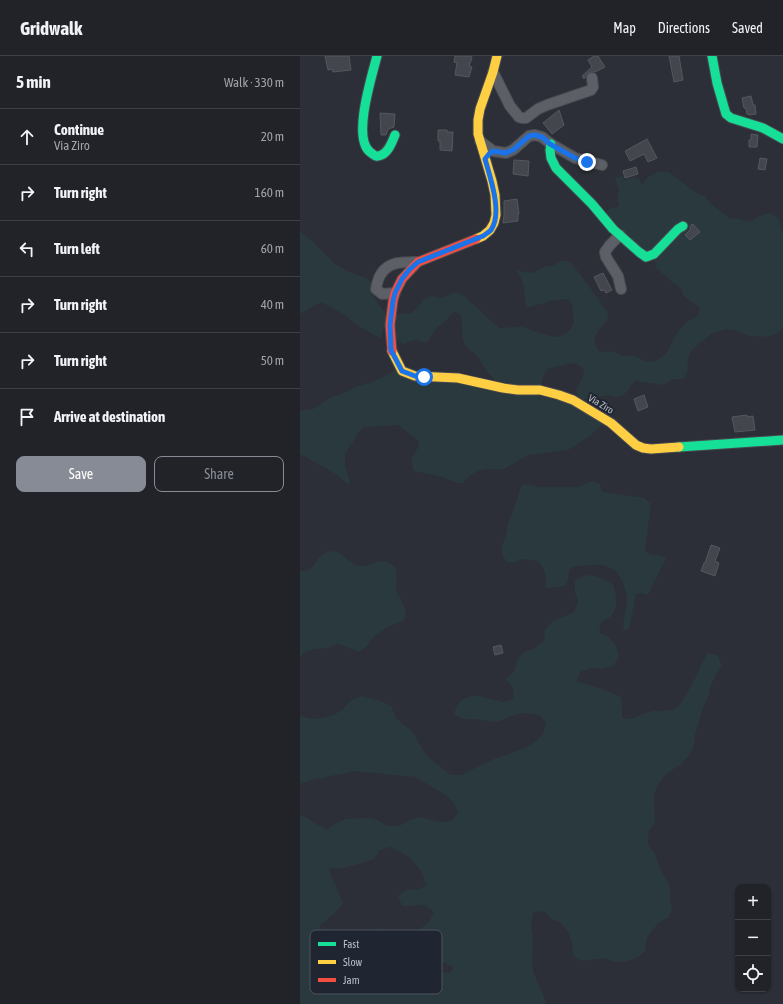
<!DOCTYPE html>
<html lang="en">
<head>
<meta charset="utf-8">
<style>
  :root { --surface:#212329; --page:#292b31; --text:#f1f3f6; --muted:#a2a4a8; --line:#3e4046; --accent:#868b95 }
  body { margin:0; font-family:"Asap Condensed",sans-serif; background:var(--page); color:var(--text) }
  .controls { position:absolute; right:12px; bottom:12px; display:grid; overflow:hidden; border-radius:8px; box-shadow:0 1px 3px #0004 }
  .controls button { width:36px; height:36px; display:grid; place-items:center; padding:0; border:0; border-bottom:1px solid var(--line); background:var(--surface); color:var(--text); font:20px sans-serif }
  .stop { position:absolute; width:12px; height:12px; margin:-9px; border:3px solid #1a73e8; border-radius:50%; background:#fff }
  .stop.end { background:#1a73e8; border-color:#fff; box-shadow:0 1px 4px #0008 }
  .list { margin:0; padding:0; list-style:none }
  h2 { display:flex; justify-content:space-between; align-items:center; height:52px; margin:0; padding:0 16px; font-size:17px }
  h2 small { font-size:13px; font-weight:400; color:var(--muted) }
  .list li { display:grid; grid-template-columns:26px 1fr auto; gap:12px; align-items:center; box-sizing:border-box; height:56px; padding:0 16px; border-top:1px solid var(--line) }
  .list b { display:block; font-size:15px; white-space:nowrap }
  .list p { margin:0; font-size:13px; white-space:nowrap; color:var(--muted) }
  .list em { font-size:13px; font-style:normal; color:var(--muted) }
  .actions { display:flex; gap:8px; padding:12px 16px }
  .actions a { flex:1; padding:9px 0; border:1px solid var(--accent); border-radius:8px; text-align:center; font-size:14px; color:var(--accent) }
  .actions .main { background:var(--accent); color:#fff }
  .icon { flex:none; width:22px; height:22px; fill:none; stroke:currentColor; stroke-width:2; stroke-linecap:round; stroke-linejoin:round }
  .map { position:relative; flex:none; width:483px; height:948px; overflow:hidden }
  header { display:flex; align-items:center; gap:24px; box-sizing:border-box; height:56px; padding:0 20px; background:var(--surface); border-bottom:1px solid var(--line) }
  header strong { font-size:19px }
  nav { display:flex; gap:22px; margin-inline-start:auto; font-size:14px }
  main { display:flex }
  aside { flex:1; background:var(--surface) }
  .map>svg:first-child { display:block }
  .green { fill:#2a393d; fill-rule:evenodd }
  .building { fill:#43464c; stroke:#54575f }
  .lines { fill:none; stroke-linecap:round; stroke-linejoin:round }
  .street-casing { stroke:#484b50; stroke-width:12 }
  .fast-casing { stroke:#474a51; stroke-width:11 }
  .slow-casing { stroke:#474a51; stroke-width:11 }
  .jam-casing { stroke:#474a51; stroke-width:11 }
  .street { stroke:#5c5f65; stroke-width:10 }
  .fast { stroke:#16e098; stroke-width:9 }
  .slow { stroke:#ffcf43; stroke-width:9 }
  .jam { stroke:#f24e42; stroke-width:9 }
  .route { stroke:#1a73e8; stroke-width:5 }
  .labels { text-anchor:middle; dominant-baseline:central; stroke-width:4; stroke-linejoin:round; paint-order:stroke }
  .street-label { font-size:10px; fill:#b7bcc7; stroke:#202631 }
  .key { fill:#202631; stroke:#4d535e; stroke-width:1 }
  .key-label { font-size:11px; fill:#b7bcc7 }
</style>
</head>
<body>
<header>
<strong>Gridwalk</strong>
<nav><a>Map</a><a>Directions</a><a>Saved</a></nav>
</header>
<main>
<aside>
<h2>5 min<small>Walk · 330 m</small></h2>
<ul class="list">
<li><svg class="icon" aria-label="ahead" viewBox="0 0 24 24"><path d="M12 20V5M6 11l6-6 6 6"/></svg><div><b>Continue</b><p>Via Ziro</p></div><em>20 m</em></li>
<li><svg class="icon" aria-label="right" viewBox="0 0 24 24"><path d="M7 20v-9h11M14 6l5 5-5 5"/></svg><div><b>Turn right</b></div><em>160 m</em></li>
<li><svg class="icon" aria-label="left" viewBox="0 0 24 24"><path d="M17 20v-9H6M10 6l-5 5 5 5"/></svg><div><b>Turn left</b></div><em>60 m</em></li>
<li><svg class="icon" aria-label="right" viewBox="0 0 24 24"><path d="M7 20v-9h11M14 6l5 5-5 5"/></svg><div><b>Turn right</b></div><em>40 m</em></li>
<li><svg class="icon" aria-label="right" viewBox="0 0 24 24"><path d="M7 20v-9h11M14 6l5 5-5 5"/></svg><div><b>Turn right</b></div><em>50 m</em></li>
<li><svg class="icon" aria-label="arrive" viewBox="0 0 24 24"><path d="M6 21V4h12l-3 4 3 4H6"/></svg><div><b>Arrive at destination</b></div></li>
</ul>
<div class="actions"><a class="main">Save</a><a>Share</a></div>
</aside>
<div class="map">
<svg width="483" height="948" viewBox="0 0 483 948">
  <rect width="100%" height="100%" fill="#2c2f37"/>
  <g class="green">
    <path d="M358,116h11l26,20 10,4 7,9 17,13 11,1 10,3 9,-6 11,-3 9,6 4,15v93c-6,12 -28,11 -40,7 -4,-2 -9,-5 -14,-5 -3,0 -15,4 -18,5 -2,2 -4,4 -7,6 -8,6 -15,11 -16,21 -1,8 1,11 -4,18h-11l-9,6 -28,-4 -4,3 -2,5 -8,7 -6,1 -6,-2 -22,4h-5l-5,-2 -2,-6 7,-15 1,-6c-8,-9 -13,-7 -24,-4 -4,1 -8,2 -13,3l-3,5 -3,11 -5,1 -40,-5c-5,-5 -10,-11 -14,-17 -2,-3 -3,-6 -5,-8 -4,-5 -11,-7 -13,-14 -4,-9 1,-17 -4,-28l-5,-2c-5,3 -8,8 -12,11 -3,3 -6,4 -8,7 -4,5 -4,10 -10,13 -9,-5 -13,-2 -22,1 -12,-5 -9,-17 -9,-29l6,-1 11,-1 5,-4 7,-9 9,-4 10,2 11,-5h6l5,3 35,32h6l6,-1h11l32,10c9,0 18,-6 20,-15 0,-2 -1,-6 -1,-7 -1,-8 1,-8 -4,-16l-15,1 -27,8c-5,-17 1,-23 -12,-38l17,3 15,-7h4l11,-5h4l4,1 11,13 27,38c1,13 -18,18 -12,33 3,9 11,4 18,6 3,1 6,3 9,4 3,1 8,-1 12,0 3,1 5,3 8,4 8,5 19,-1 24,-8 5,-8 8,-17 14,-24 4,-7 12,-8 17,-13 0,-1 2,-5 2,-6l-4,-4 -5,-3 -8,-7 -2,-6 -25,-21 -1,-7 -49,-47 1,-4 12,-4 -2,-8 2,-7 -4,-13 7,-2 2,4 12,-3 4,3 2,5 6,-8z"/>
    <polygon points="0,175 11,184 35,208 49,216 64,221 78,231 74,242 87,259 81,283 57,269 42,257 21,246 0,258"/>
    <path d="M96,314l44,11 90,13 41,9 32,21 -12,11 -23,15 -40,5 -24,14h-18l-11,3 -13,11h-5l-15,-6 -28,-6c-5,-10 -1,-16 5,-25v-5l-21,-16 -34,2 -4,4 -15,23v12l5,16 -1,3 -15,-12 -34,-19v-43l13,-2 18,-12 15,-5 12,-6 14,-4z"/>
    <path d="M293,425l7,3 2,8 42,6 7,6 -6,46 6,5h8l7,3 -18,37 -8,-2 -4,1 -7,35 -5,1 -1,-4c0,-8 4,-16 4,-25 0,-6 -2,-13 -4,-18 -9,-23 -30,-19 -51,-16l-3,4 -1,8 -3,7 -19,2v-11l-2,-8 -5,-7 -8,-2 -8,-1 -8,3h-8l-5,-7v-8l5,-16 1,-8 9,-23 2,-8 4,-8 8,1 8,2h39z"/>
    <path d="M27,495l11,1 17,13 11,1 10,-4 11,-1 9,7 1,11 -1,11 10,20 -2,10 -20,9 -10,7 -6,9 -8,7 -22,-8 -11,4 -11,1 -11,3 -5,6v-87c13,0 12,-5 19,-13 2,-3 5,-5 8,-7z"/>
    <path d="M285,519c14,1 18,3 29,11 2,11 5,23 -4,31 -3,2 -6,4 -9,5l-2,11 10,4 7,9 3,11 -6,9 -10,3 -11,-1 -11,3 -5,10c15,4 31,9 45,16l1,10v11l10,1 10,-5 10,-3h11l12,-2 7,-7 16,-29 4,-11 6,-9 10,3 4,10 -6,9 -5,9 -2,11 -5,10 -9,30 -1,11 -5,9 -7,8 -18,13 -6,9 -4,10 1,28 -6,8 -1,13 8,12 3,11 11,19v11l2,11 -4,10 -9,4 -7,9 -6,9 -1,11 -8,7 -10,3 -11,1 -12,-4 -22,3 -9,-6 -1,-12 -4,-11 -7,-9 -11,-5 -6,-7 -11,2 -2,14 2,11 -1,22 1,11 4,10 5,10 3,10 1,3h-246v-190l27,16 9,-7 10,-4 21,-1 11,2 9,6h12l10,-6 10,-3 22,5 11,-1 6,-9 -4,-9 -10,-9 -29,-17 -59,-6 -40,8 -14,4 -2,3v-71l2,1 10,3 11,-1 11,-3 9,-6 7,-8 11,-5 20,5 10,5 4,10 7,8 9,6 16,26 24,19h10l33,-16 31,-11 10,-6 8,-8 3,-11 -7,-8 -11,-2 -11,1 -21,8 -21,-3h-12l-10,-5 8,-14 10,-4h9l23,6 11,-3 -1,-11 -7,-9 8,-7 3,-11 7,-9 11,-4 9,-7 1,-11 7,-8 22,-10 4,-10 -3,-11v-11zM91,791c10,5 21,11 28,21 3,5 5,12 8,17l-9,5 -11,-1 -9,7 4,10 23,-1 9,7 -5,10 -9,7 -2,11 4,11 9,7 11,4 11,5 -3,6 -11,-1 -10,-5 -34,4 -10,-10 8,-14 -3,-13 -11,-5 -52,15 -8,-18 17,-14 7,-9 -15,-35h15l20,-5 11,-4 6,-9z"/>
  </g>
  <g class="building">
    <polygon points="25,0 49,0 51,14 33,16 32,13 28,14"/>
    <polygon points="155,0 171,0 172,2 169,10 172,11 169,21 155,19 157,7 154,6"/>
    <polygon points="294,0 298,0 305,11 295,16 292,16 288,17 284,23 282,20 292,11 288,4"/>
    <polygon points="369,0 379,0 383,24 374,26"/>
    <polygon points="451,40 453,49 455,49 456,58 450,59 447,58 446,52 444,52 442,42"/>
    <polygon points="259,54 264,69 252,78 243,67"/>
    <polygon points="80,57 95,58 94,71 88,73 86,79 81,79"/>
    <polygon points="138,74 147,74 147,76 153,76 152,95 140,94 140,85 138,85"/>
    <polygon points="451,78 458,79 457,91 449,91 449,84 451,84"/>
    <polygon points="347,83 357,102 348,106 344,98 330,105 325,95"/>
    <polygon points="460,102 467,103 465,114 458,113"/>
    <polygon points="214,104 229,105 228,120 213,118"/>
    <polygon points="336,111 338,118 325,122 323,115"/>
    <polygon points="217,143 219,158 218,158 218,165 203,167 204,159 204,145"/>
    <polygon points="393,168 400,176 390,184 385,179 390,174 391,169"/>
    <polygon points="303,217 312,234 306,237 304,234 301,235 294,221"/>
    <polygon points="344,339 348,351 338,355 334,343"/>
    <polygon points="447,359 447,361 453,360 455,374 435,376 432,361"/>
    <polygon points="411,489 420,492 415,505 419,507 415,520 401,515 404,507 405,507"/>
    <polygon points="201,589 203,597 195,599 193,591"/>
  </g>
  <g class="lines">
    <defs>
      <g id="street">
        <polyline points="193,16 210,50 219,61 222,62 226,62 238,53 247,49 291,34 293,31 292,22"/>
        <polyline points="180,85 193,95 206,97 213,94 229,80 235,79 242,81 251,88 275,102 302,109"/>
        <polyline points="320,179 310,189 305,196 306,201 318,220 321,233"/>
        <path d="M95,237l-13,1 -6,-5c1,-5 2,-11 5,-15 8,-13 23,-12 37,-12"/>
      </g>
      <g id="fast">
        <path d="M77,0c-5,20 -25,82 -7,96 3,2 5,5 8,4 10,-1 14,-14 17,-21"/>
        <polyline points="412,0 417,27 426,58 431,62 463,72 483,83"/>
        <polyline points="251,88 250,94 251,102 256,112 292,148 313,173 339,196 346,201 354,198 378,173 383,170"/>
        <polyline points="379,391 483,384"/>
      </g>
      <g id="slow">
        <polyline points="176,183 183,180 190,174 194,167 196,159 195,139 192,125 178,78 178,64 180,53 193,16 197,0"/>
        <polyline points="92,295 102,315 115,320 158,322 203,332 218,334 240,334 259,339 273,344 311,367 336,389 343,392 351,393 379,391"/>
      </g>
      <polyline id="jam" points="92,295 90,269 93,245 95,237 102,223 118,206 176,183"/>
    </defs>
    <use href="#street" class="street-casing"/>
    <use href="#fast" class="fast-casing"/>
    <use href="#slow" class="slow-casing"/>
    <use href="#jam" class="jam-casing"/>
    <use href="#street" class="street"/>
    <use href="#fast" class="fast"/>
    <use href="#slow" class="slow"/>
    <use href="#jam" class="jam"/>
  </g>
  <g class="lines">
    <path class="route" d="M124,321l-9,-1 -13,-5 -11,-21 -1,-25 3,-24 2,-8 7,-14 7,-9 9,-8 65,-26c3,-2 6,-4 8,-6 12,-17 -1,-53 -6,-71l4,-5 4,-3 13,2 4,-2 3,-1 16,-14 6,-1 7,2 8,7 25,14 12,4"/>
  </g>
  <g class="labels">
    <g class="street-label">
      <text transform="translate(301 348) rotate(31)">Via Ziro</text>
    </g>
  </g>
  <rect x="10" y="874" width="132" height="64" rx="6" class="key"/>
  <rect x="18" y="886" width="18" height="4" fill="#16e098"/>
  <rect x="18" y="904" width="18" height="4" fill="#ffcf43"/>
  <rect x="18" y="922" width="18" height="4" fill="#f24e42"/>
  <g class="key-label">
    <text x="43" y="892">Fast</text>
    <text x="43" y="910">Slow</text>
    <text x="43" y="928">Jam</text>
  </g>
</svg>
<div class="controls">
<button>+</button>
<button>−</button>
<button><svg class="icon" aria-label="locate" viewBox="0 0 24 24"><circle cx="12" cy="12" r="6"/><path d="M12 2v4M12 18v4M2 12h4M18 12h4"/></svg></button>
</div>
<div class="stop" style="left:124px;top:321px"></div>
<div class="stop end" style="left:287px;top:106px"></div>
</div>
</main>
</body>
</html>
